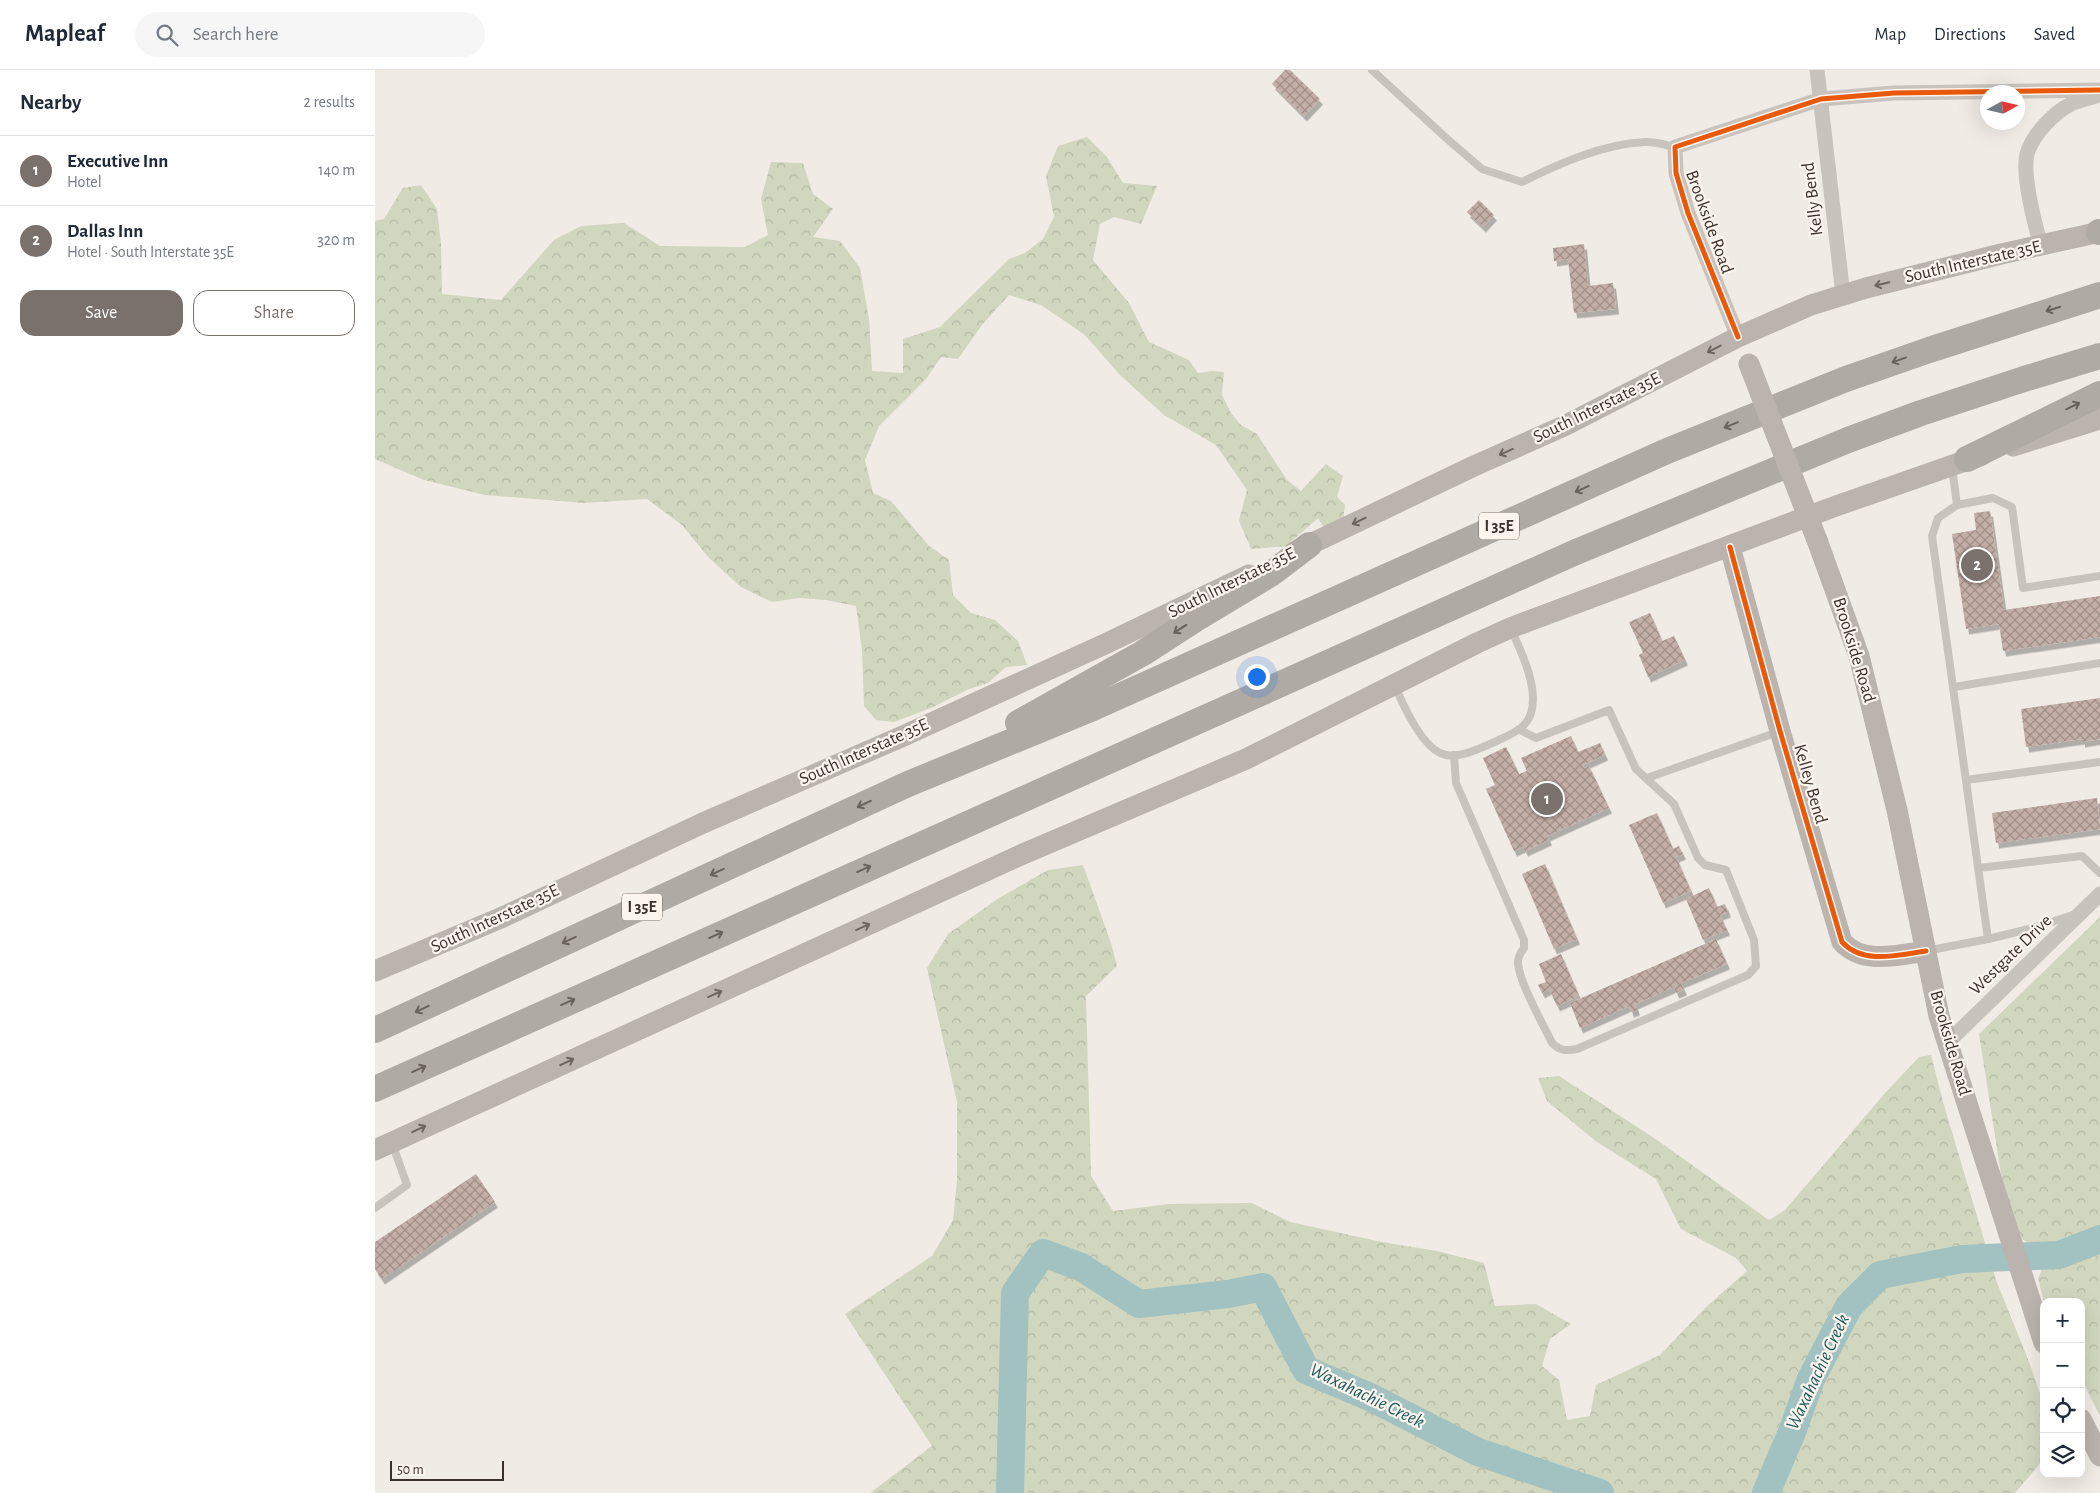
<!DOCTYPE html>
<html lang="en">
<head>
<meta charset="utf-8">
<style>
  :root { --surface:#fff; --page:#f6f6f7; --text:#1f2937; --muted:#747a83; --line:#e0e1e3; --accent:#7a716c }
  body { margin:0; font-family:"Alegreya Sans",sans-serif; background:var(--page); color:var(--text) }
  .controls { position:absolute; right:15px; bottom:15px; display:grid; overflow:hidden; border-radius:10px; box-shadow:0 5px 20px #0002 }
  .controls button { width:45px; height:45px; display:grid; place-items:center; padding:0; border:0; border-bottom:1px solid var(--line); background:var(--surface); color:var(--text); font:25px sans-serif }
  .compass { position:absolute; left:1605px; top:15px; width:45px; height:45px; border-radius:50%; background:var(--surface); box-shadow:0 5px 20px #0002; rotate:82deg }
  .scale { position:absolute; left:15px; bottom:12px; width:114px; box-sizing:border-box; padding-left:5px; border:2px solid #3b302b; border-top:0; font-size:14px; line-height:18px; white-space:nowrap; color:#3b302b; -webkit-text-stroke:4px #fbf5ee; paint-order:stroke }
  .you { position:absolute; left:881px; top:606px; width:18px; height:18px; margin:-12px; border:4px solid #fff; border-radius:50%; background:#1a73e8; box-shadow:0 0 0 8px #1a73e833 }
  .badge { display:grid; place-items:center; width:32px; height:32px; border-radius:50%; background:var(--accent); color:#fff; font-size:16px; font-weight:700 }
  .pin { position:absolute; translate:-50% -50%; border:2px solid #fff; box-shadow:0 1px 5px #0006 }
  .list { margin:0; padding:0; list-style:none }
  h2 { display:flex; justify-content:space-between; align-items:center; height:65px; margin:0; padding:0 20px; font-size:21px }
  h2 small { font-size:16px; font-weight:400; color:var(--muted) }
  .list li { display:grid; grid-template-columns:32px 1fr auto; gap:15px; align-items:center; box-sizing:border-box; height:70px; padding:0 20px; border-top:1px solid var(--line) }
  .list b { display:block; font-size:19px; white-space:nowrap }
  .list p { margin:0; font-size:16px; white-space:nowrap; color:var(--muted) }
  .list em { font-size:16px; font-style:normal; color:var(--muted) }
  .actions { display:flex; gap:10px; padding:15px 20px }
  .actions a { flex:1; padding:11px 0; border:1px solid var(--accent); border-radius:15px; text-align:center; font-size:18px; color:var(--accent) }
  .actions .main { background:var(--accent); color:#fff }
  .icon { flex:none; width:28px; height:28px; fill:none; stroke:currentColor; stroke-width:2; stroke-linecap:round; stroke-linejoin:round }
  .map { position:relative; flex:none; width:1725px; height:1423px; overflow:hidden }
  header { display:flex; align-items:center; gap:30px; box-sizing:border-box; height:70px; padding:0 25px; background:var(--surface); border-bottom:1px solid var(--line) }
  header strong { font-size:24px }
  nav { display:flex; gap:28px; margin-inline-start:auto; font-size:18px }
  .search { width:350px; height:45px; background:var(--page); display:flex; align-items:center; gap:12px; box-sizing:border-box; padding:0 18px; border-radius:28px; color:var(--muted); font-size:19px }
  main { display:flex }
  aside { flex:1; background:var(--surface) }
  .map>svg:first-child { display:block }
  .forest { fill:url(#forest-crowns) }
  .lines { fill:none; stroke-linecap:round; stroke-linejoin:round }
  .river { stroke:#a1c2c1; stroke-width:28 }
  .building { fill:url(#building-cross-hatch); filter:url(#shadow) }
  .lane { stroke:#c9c3be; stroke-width:8 }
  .street { stroke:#c9c3be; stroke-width:15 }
  .secondary { stroke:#bab3ae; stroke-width:21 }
  .highway { stroke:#afaaa4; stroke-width:26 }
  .secondary-bridge { stroke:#bab3ae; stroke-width:21 }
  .cycleway-casing { stroke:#fbf5ee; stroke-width:8 }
  .cycleway { stroke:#e8590c; stroke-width:5 }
  .oneway { stroke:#6e645f }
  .oneway2 { stroke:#69615b }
  .labels { text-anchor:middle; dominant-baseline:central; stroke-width:4.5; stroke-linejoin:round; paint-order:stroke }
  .shield { fill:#fbf5ee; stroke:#756b66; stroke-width:1 }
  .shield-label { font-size:16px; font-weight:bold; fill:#3b302b }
  .street-label { font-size:18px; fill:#3b302b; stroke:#fbf5ee }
  .water-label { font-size:19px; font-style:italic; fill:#1f5a5e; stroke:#fbf5ee }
</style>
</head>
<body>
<header>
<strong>Mapleaf</strong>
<div class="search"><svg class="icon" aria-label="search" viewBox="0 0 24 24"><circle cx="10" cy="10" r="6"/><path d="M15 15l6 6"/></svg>Search here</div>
<nav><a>Map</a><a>Directions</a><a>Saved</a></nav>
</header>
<main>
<aside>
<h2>Nearby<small>2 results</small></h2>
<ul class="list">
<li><span class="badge">1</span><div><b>Executive Inn</b><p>Hotel</p></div><em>140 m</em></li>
<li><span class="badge">2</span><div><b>Dallas Inn</b><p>Hotel · South Interstate 35E</p></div><em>320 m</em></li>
</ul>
<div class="actions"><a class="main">Save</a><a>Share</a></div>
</aside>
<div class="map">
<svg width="1725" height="1423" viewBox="0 0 1725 1423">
  <defs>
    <pattern id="forest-crowns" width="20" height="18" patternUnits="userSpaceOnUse" patternTransform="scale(1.25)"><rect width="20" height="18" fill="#d1d6bf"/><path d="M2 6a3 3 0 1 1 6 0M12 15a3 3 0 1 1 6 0" fill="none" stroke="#b4b8a4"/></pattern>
    <pattern id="building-cross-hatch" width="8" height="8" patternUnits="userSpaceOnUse" patternTransform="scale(1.25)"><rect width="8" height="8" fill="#c3afa7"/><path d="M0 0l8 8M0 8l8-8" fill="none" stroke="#a08f88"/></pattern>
    <filter id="shadow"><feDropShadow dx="3" dy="5.5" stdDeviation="0" flood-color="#0004"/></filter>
  </defs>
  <rect width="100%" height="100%" fill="#f0ebe5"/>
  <g class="forest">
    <polygon points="712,67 732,87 748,113 782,116 766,154 739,147 725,154 718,190 754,233 774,272 814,290 823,303 837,301 849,302 847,325 856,343 866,355 882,364 912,410 926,421 951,394 968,406 962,427 970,435 968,452 949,458 943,448 911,476 876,479 864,451 872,420 841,375 789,345 745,305 710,265 666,235 634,225 607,255 583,289 566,287 551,309 504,356 490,390 498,423 516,431 554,476 574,490 578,525 596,543 620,550 643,571 652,595 631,597 613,613 594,619 556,638 519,652 501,650 489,636 487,580 481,536 451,530 424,528 397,532 366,517 334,488 307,455 272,429 209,433 110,425 49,410 0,389 0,151 9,149 28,118 46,115 62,139 66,174 67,224 126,230 179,170 206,156 249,153 285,176 370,177 393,165 386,129 396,92 428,93 438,124 458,139 438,167 465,171 485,198 494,249 497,301 528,303 528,269 565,257 634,189 650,183 668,169 679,147 671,106 683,76"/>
    <polygon points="708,795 736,873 742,896 711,926 716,1106 738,1141 794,1134 877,1133 915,1152 1007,1172 1062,1181 1109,1193 1120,1236 1161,1234 1196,1254 1175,1269 1167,1296 1184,1310 1192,1350 1215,1346 1221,1315 1285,1285 1332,1236 1372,1201 1361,1188 1306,1159 1281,1109 1222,1072 1172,1031 1163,1008 1184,1006 1282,1070 1394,1150 1410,1140 1511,1022 1544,987 1556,985 1568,1032 1621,1210 1656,1297 1669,1336 1669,1389 1640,1423 495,1423 557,1376 470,1244 557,1186 578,1150 582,1110 582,1032 552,898 573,864 624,828 673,800"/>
    <polygon points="1725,847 1725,1346 1706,1308 1706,1232 1669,1232 1663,1209 1673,1184 1643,1167 1626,1104 1604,964"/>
  </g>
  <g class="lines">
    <g class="river">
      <polyline points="635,1423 640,1223 668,1183 706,1197 764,1234 853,1224 888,1217 931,1300 995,1327 1103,1382 1225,1423"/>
      <polyline points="1391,1423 1417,1362 1436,1309 1474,1236 1505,1205 1587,1189 1684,1185 1725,1169"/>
    </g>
  </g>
  <g class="building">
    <polygon points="910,0 915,0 945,29 929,46 897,14"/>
    <polygon points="1104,130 1119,145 1108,157 1092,142"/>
    <polygon points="1209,174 1213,216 1238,213 1241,239 1199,243 1193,189 1179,191 1178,178"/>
    <polygon points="1615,441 1629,540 1725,526 1725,567 1628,581 1624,554 1591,559 1577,464 1601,460 1599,443"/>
    <polygon points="1275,543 1287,571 1299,566 1310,590 1273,607 1264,585 1268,583 1254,552"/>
    <polygon points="1725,628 1725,669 1707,672 1707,669 1651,677 1646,639"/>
    <polygon points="1196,666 1203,682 1225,673 1230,685 1208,695 1209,698 1214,696 1234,738 1172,766 1174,770 1150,781 1148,777 1139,781 1111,719 1120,715 1108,688 1131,677 1144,704 1152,701 1146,688"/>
    <polygon points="1722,728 1725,759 1621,773 1617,743"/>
    <polygon points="1282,743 1298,779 1304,776 1308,784 1301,787 1316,821 1288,833 1254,755"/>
    <polygon points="1170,794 1202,869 1179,879 1147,804"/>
    <polygon points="1334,818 1342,837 1350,834 1353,842 1345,845 1352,860 1328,870 1311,829"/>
    <polygon points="1341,869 1352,894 1306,913 1309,920 1301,923 1299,917 1260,934 1262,940 1256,942 1254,936 1205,958 1195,933"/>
    <polygon points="1186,884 1204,926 1182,936 1174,919 1167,923 1163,915 1171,912 1164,894"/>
    <polygon points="101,1104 120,1132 7,1209 0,1199 0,1172"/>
  </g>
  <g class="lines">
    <g class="lane">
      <path d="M997,0l73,67 37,32 40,13c36,-18 81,-38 122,-40 10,-1 21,3 31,5"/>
      <polyline points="1582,435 1618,428 1637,437 1648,518 1725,506"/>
      <path d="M1020,616c8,19 28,65 51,69 16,3 37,-8 51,-14 14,-7 29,-12 34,-28 8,-25 -10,-62 -20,-84"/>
      <polyline points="1579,617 1725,593"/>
      <path d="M1079,685l2,28 68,157v8c-3,4 -6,8 -6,14 0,18 25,62 34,81 8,8 14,8 25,6l171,-74 8,-9 -2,-26 -28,-70 -21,-5 -7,-7 -24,-54 -38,-35 -27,-59 -73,28 -16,-8"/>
      <polyline points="1272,708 1403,662"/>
      <polyline points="1591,710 1725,692"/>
      <polyline points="1604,798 1707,786 1725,803"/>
      <polyline points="1613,869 1658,858 1698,845"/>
      <polyline points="1551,881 1613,869 1557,466 1563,448 1582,435 1577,397"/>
      <polyline points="0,1138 32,1115 17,1073"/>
    </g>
    <g class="street">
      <polyline points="1442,0 1468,225"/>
      <path d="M1666,176c-6,-21 -19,-71 -14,-92 6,-20 27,-42 46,-51 8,-3 17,-5 26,-8"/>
      <polyline points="1363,267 1313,143 1301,103 1300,77 1446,29 1519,23 1725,20"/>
      <polyline points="1573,972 1725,824"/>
    </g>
    <g class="secondary">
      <polyline points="1638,376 1725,349"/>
      <polyline points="1442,470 1484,586 1522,740 1564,946 1669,1273"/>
      <path d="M1355,477l50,184 62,211c21,23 56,13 84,9"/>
      <polyline points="919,482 1099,396 1189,356 1363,267 1436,235 1491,218 1626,184 1725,162"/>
      <polyline points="0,901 128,847 328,753 526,667 730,574 874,505"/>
      <polyline points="0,1080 648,784 871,689 1102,573 1135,558 1461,436 1607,385"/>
      <polyline points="1706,1349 1725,1386"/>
    </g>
    <g class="highway">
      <polyline points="1724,162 1725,162"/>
      <polyline points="1592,389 1725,324"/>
      <polyline points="643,653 768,583 822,548 897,503 934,475"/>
      <polyline points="0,960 533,714 718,638 1292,381 1471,309 1554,280 1725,225"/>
      <polyline points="0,1019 1201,482 1473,370 1546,343 1649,309 1725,286"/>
    </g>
    <polyline class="secondary-bridge" points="1374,294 1442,470"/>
    <defs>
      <g id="cycleway">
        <polyline points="1363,267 1313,143 1301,103 1300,77 1446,29 1519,23 1725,20"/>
        <path d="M1355,477l50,184 62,211c21,23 56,13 84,9"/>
      </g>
    </defs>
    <use href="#cycleway" class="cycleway-casing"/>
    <use href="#cycleway" class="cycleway"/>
  </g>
  <defs><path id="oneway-shaft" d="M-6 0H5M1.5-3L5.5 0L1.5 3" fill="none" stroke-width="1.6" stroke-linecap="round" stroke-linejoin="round" transform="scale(1.25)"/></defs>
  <g class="oneway">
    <use href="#oneway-shaft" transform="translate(1507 214) rotate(166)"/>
    <use href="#oneway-shaft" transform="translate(1339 279) rotate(153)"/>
    <use href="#oneway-shaft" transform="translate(1131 382) rotate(156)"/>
    <use href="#oneway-shaft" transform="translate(984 451) rotate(154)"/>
    <use href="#oneway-shaft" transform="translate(488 857) rotate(-24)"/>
    <use href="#oneway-shaft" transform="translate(340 924) rotate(-24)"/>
    <use href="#oneway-shaft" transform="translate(192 992) rotate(-25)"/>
    <use href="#oneway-shaft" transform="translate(44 1059) rotate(-25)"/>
  </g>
  <g class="oneway2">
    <use href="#oneway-shaft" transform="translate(1678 239) rotate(162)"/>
    <use href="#oneway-shaft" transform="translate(1524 290) rotate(160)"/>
    <use href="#oneway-shaft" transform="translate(1698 336) rotate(-26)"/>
    <use href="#oneway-shaft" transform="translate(1356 355) rotate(158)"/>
    <use href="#oneway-shaft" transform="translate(1207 419) rotate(156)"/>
    <use href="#oneway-shaft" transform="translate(805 559) rotate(147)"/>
    <use href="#oneway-shaft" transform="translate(489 734) rotate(155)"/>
    <use href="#oneway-shaft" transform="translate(489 799) rotate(-24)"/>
    <use href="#oneway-shaft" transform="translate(342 802) rotate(155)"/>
    <use href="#oneway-shaft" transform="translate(341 865) rotate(-24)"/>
    <use href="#oneway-shaft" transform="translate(194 870) rotate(155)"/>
    <use href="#oneway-shaft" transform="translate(193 932) rotate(-24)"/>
    <use href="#oneway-shaft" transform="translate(47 939) rotate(155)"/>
    <use href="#oneway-shaft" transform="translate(44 999) rotate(-24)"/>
  </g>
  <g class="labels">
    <g class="shield">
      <rect x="1104" y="442.5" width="40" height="27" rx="4"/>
      <rect x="247" y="823.5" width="40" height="27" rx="4"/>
    </g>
    <g class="shield-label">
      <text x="1124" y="456">I 35E</text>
      <text x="267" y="837">I 35E</text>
    </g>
    <g class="street-label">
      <text transform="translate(1438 129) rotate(-97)">Kelly Bend</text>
      <text transform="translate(1334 152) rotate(70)">Brookside Road</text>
      <text transform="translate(1598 192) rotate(-13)">South Interstate 35E</text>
      <text transform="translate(1222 338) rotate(-26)">South Interstate 35E</text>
      <text transform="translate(857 513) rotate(-26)">South Interstate 35E</text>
      <text transform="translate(1479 580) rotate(73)">Brookside Road</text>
      <text transform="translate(489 682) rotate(-24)">South Interstate 35E</text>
      <text transform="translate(1435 714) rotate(74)">Kelley Bend</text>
      <text transform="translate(120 849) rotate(-25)">South Interstate 35E</text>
      <text transform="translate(1636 885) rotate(-44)">Westgate Drive</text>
      <text transform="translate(1575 973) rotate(74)">Brookside Road</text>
    </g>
    <g class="water-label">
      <text transform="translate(1443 1302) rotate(-65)">Waxahachie Creek</text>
      <text transform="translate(992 1326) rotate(26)">Waxahachie Creek</text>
    </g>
  </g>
</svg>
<div class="controls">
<button>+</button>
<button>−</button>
<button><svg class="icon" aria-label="locate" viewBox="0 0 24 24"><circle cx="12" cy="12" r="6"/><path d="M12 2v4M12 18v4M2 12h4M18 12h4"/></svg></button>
<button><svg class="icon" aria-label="layers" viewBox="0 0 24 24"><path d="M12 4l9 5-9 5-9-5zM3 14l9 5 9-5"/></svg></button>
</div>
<svg class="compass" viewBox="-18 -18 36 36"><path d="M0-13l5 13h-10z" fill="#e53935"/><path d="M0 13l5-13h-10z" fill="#747a83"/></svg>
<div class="scale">50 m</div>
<div class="you"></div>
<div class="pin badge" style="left:1172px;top:729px">1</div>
<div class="pin badge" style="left:1602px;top:495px">2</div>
</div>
</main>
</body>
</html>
